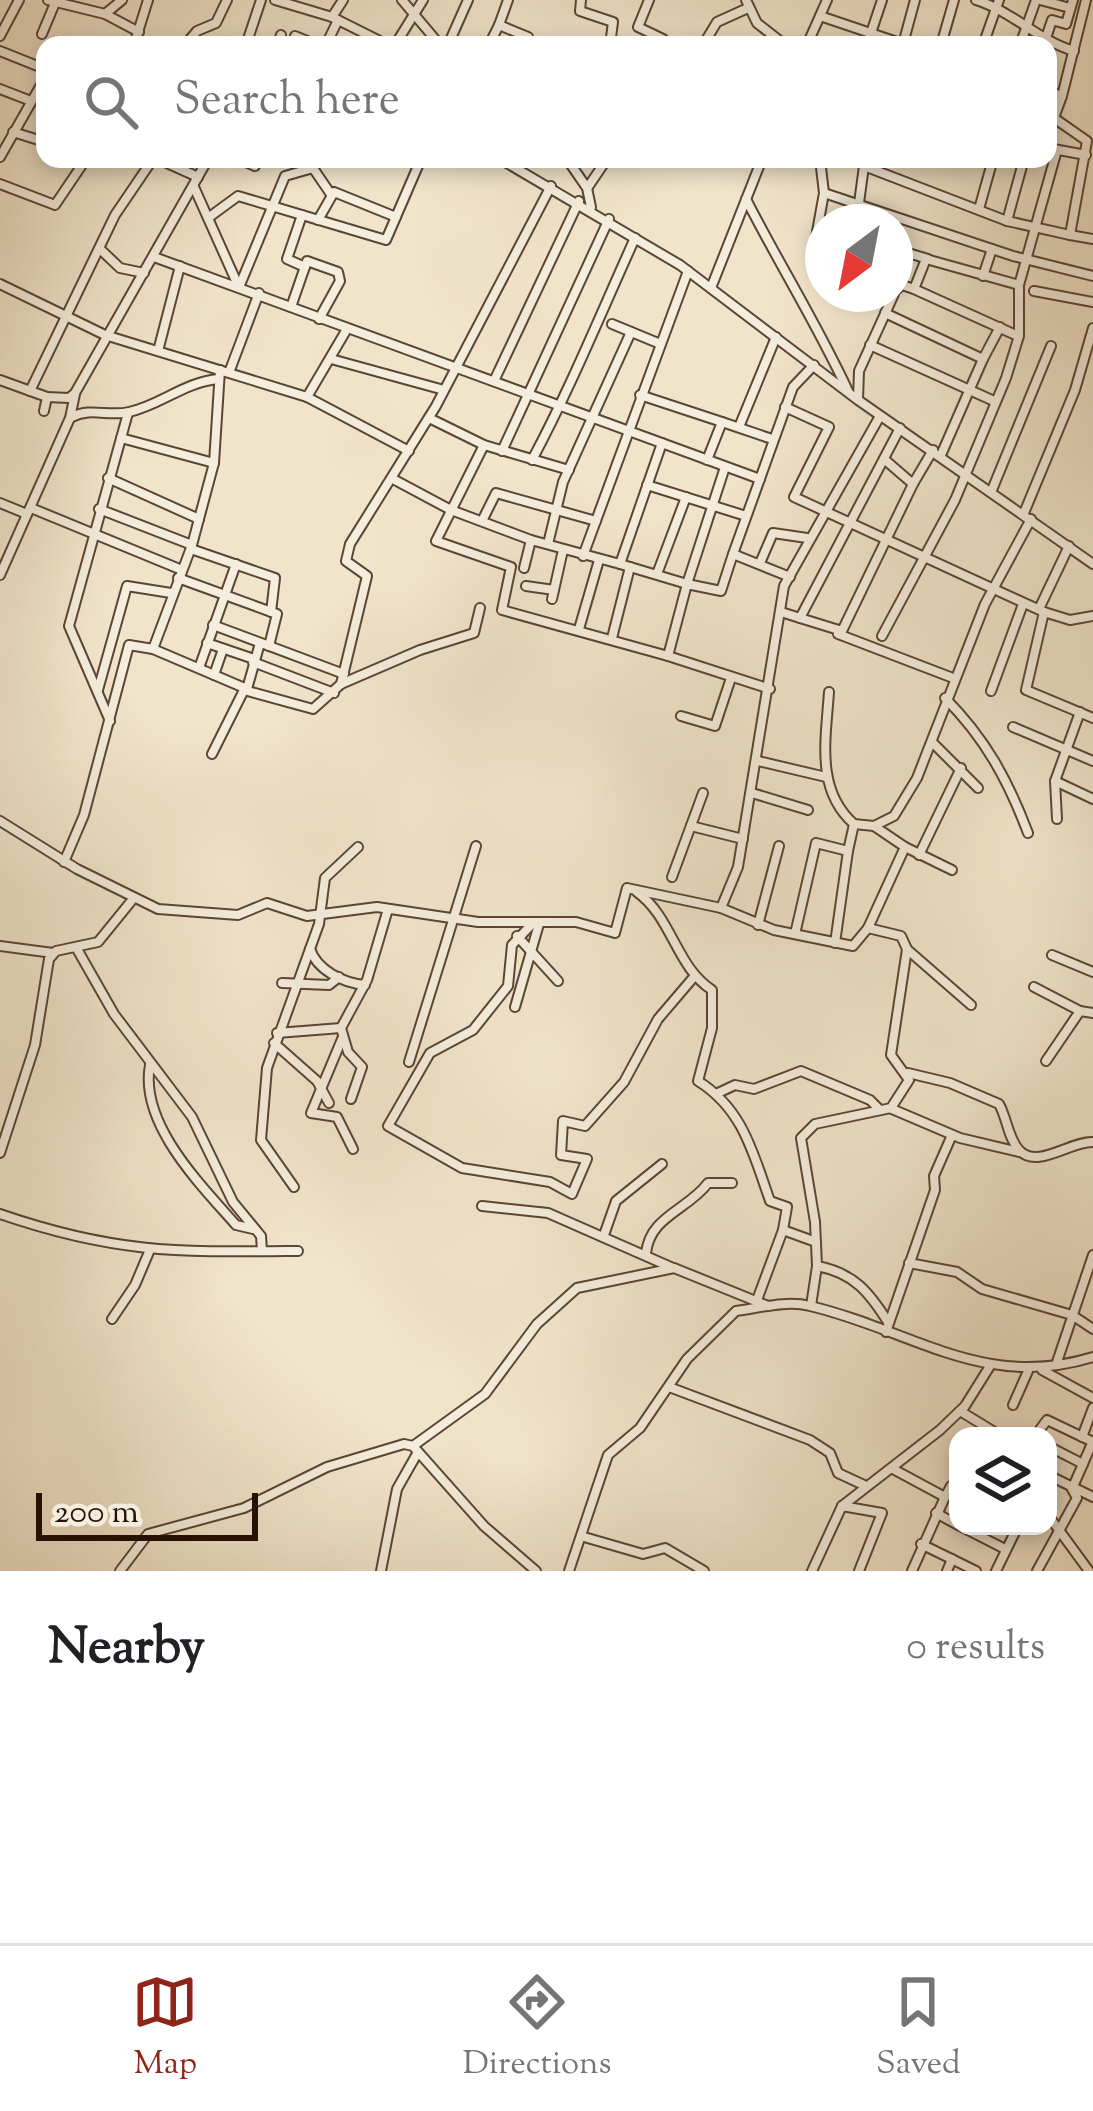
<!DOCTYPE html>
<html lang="en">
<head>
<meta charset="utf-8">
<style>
  :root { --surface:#fff; --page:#f6f6f6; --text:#202124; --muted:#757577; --line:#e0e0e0; --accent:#8f2418 }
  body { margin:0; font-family:"Sorts Mill Goudy",serif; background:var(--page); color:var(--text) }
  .controls { position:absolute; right:36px; bottom:36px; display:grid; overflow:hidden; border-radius:24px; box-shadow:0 6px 18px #0003 }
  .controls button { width:108px; height:108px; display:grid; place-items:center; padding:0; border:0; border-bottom:3px solid var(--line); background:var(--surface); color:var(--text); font:60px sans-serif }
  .compass { position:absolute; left:805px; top:204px; width:108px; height:108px; border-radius:50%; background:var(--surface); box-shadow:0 6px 18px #0003; rotate:212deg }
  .scale { position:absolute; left:36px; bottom:30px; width:222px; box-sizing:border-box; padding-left:12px; border:6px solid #291100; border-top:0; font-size:33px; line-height:42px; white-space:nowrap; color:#291100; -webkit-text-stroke:9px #f5eddd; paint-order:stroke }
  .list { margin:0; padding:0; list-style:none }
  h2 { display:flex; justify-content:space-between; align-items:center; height:156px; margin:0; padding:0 48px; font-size:51px }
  h2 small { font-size:39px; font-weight:400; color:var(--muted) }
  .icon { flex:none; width:66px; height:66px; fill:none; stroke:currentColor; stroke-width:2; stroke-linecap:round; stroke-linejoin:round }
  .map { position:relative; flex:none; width:1093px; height:1571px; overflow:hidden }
  .search { position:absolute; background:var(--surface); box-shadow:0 6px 18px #0003; left:36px; right:36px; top:36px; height:132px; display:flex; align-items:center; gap:30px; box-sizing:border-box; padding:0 42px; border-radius:24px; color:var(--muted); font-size:45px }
  .sheet { height:372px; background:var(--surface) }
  nav { display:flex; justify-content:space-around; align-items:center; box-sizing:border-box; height:168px; border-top:3px solid var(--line); background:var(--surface); font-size:33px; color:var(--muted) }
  nav a { display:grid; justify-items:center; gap:6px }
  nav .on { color:var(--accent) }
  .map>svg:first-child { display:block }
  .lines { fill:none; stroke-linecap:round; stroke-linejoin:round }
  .minor-casing { stroke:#5b4633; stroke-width:12 }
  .minor { stroke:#f5eddd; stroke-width:8 }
</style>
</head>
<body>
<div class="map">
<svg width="1093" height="1571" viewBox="0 0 1093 1571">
  <rect width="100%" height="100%" fill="#f0e4cb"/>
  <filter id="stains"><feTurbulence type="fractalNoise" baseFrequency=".00167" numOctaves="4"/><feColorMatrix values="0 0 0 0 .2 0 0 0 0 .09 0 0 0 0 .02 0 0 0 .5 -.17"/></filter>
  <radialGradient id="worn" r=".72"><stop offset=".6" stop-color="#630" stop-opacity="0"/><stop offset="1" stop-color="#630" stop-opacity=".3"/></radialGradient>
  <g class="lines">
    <defs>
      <g id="minor">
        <polyline points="48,0 105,14 139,32"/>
        <polyline points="275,0 332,17 388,45"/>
        <polyline points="402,0 440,45"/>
        <polyline points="508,0 499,25 528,37 525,45"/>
        <polyline points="581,0 580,11 613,22 610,45"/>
        <polyline points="649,0 638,27 663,39 662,45"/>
        <polyline points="746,0 757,23 785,45"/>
        <path d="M976,0c38,12 61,40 98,51"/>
        <polyline points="1040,0 1070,8"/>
        <polyline points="105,14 122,0"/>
        <polyline points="820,16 906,45"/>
        <polyline points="332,17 343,0"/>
        <polyline points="42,34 55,3"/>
        <polyline points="0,36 19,0"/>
        <polyline points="295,36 317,45"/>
        <polyline points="903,44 915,0"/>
        <polyline points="1044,44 1052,20 1066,24 1073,0"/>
        <polyline points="65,45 88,45"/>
        <polyline points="134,45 148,0"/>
        <polyline points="185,45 197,31 216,23 227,0"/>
        <polyline points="246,45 261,0"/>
        <polyline points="277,45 281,35"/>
        <polyline points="326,45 338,20"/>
        <polyline points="395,45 423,0"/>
        <polyline points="448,45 468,0"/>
        <polyline points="489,45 499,25"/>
        <polyline points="703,45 717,22 748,8"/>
        <polyline points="807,45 827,0"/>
        <polyline points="867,45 882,0"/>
        <polyline points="941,45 954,0"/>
        <polyline points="983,45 999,0"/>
        <polyline points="1020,45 1036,0"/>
        <polyline points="0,51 45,69"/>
        <polyline points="0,89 31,101"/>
        <polyline points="1048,91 1062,96 1054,118 1087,141 1070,235 1093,239"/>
        <polyline points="1062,96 1086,0"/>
        <polyline points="13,132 45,142"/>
        <polyline points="1048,139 1054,118"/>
        <polyline points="1048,148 1086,155"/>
        <polyline points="0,157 45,78"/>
        <polyline points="158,159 198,177"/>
        <polyline points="239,159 255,166"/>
        <polyline points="442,159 443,159"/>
        <polyline points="500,159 680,265 858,400 1093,564"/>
        <polyline points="567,159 587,188 591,207"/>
        <polyline points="820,159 824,193 812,259 823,268"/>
        <polyline points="865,159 864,166 1007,221 1070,235"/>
        <polyline points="313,168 330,193"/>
        <polyline points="0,184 55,205 86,159"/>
        <polyline points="194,187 237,283"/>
        <polyline points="588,187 607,159"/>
        <polyline points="824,193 1013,256 1093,276"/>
        <path d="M746,199c33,65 71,125 102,192"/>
        <polyline points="859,203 864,166"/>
        <polyline points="979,209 993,159"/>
        <polyline points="302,215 386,240 421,159"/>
        <polyline points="208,218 238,196 302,215 287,259 305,267"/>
        <polyline points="318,220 334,192 396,217"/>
        <polyline points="1007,221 1024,159"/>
        <polyline points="100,249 120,268 144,273"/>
        <polyline points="895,249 928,259"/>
        <polyline points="154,257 760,479"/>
        <polyline points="983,276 992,249"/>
        <polyline points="0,284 105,335 307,397 409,451"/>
        <polyline points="240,285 285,176 313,168 320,159"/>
        <polyline points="711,288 762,159"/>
        <polyline points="914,289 926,259 1019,285"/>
        <polyline points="895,291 902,285 914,289 1018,336"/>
        <polyline points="1034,291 1093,302"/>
        <polyline points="291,307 307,261 338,272 340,281 319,319"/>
        <polyline points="885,313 983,359 1000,327"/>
        <polyline points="612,324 658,343"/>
        <polyline points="870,345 994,401"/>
        <polyline points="158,351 180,266"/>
        <polyline points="331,359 444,390"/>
        <polyline points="220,370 214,463 192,545 153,649 247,689 260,643"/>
        <polyline points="230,370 259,293"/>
        <polyline points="0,380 47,397 69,398 75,393 208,159"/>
        <polyline points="494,381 579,201"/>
        <polyline points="30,391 115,215 153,159"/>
        <polyline points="640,395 722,422 707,460"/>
        <polyline points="307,397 347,329"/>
        <polyline points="858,399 859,371 894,294"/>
        <polyline points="785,407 829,427 794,497 1044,612 1070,620 1093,616"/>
        <polyline points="44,411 47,397"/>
        <path d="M72,417c19,-10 37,0 57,-5 32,-7 55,-30 90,-33"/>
        <polyline points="429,418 484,445 569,470"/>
        <polyline points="722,422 772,439"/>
        <polyline points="739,427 776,337"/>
        <polyline points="121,438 214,463"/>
        <polyline points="662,443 620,564 687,584 725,467"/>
        <polyline points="484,445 436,541 511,567 502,610 668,656 687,584 721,591 733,554 790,577"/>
        <polyline points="502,451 609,219"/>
        <polyline points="941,455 983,359"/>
        <path d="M532,460c39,-73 69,-147 103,-222"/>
        <polyline points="108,478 199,519"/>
        <polyline points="393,479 451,510 531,540"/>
        <polyline points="913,484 933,450"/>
        <polyline points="647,485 746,516"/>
        <polyline points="992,490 1051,346"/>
        <polyline points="0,503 27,514"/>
        <polyline points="31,508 182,570"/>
        <polyline points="99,509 192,545"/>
        <polyline points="1024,513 1075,390 1093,328"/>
        <polyline points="482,521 496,493 596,521"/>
        <polyline points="548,544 563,482 631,332"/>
        <polyline points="191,549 275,578 271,612"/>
        <polyline points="733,554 793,387 814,365"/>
        <polyline points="583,556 688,271"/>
        <polyline points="760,563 773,533 807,538"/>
        <polyline points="524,568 531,540 620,564"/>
        <polyline points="657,574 686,497"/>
        <polyline points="0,575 70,418 75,394"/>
        <polyline points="178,578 277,614 269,646"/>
        <polyline points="526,586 554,590"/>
        <polyline points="552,599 563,550"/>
        <polyline points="1039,609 1069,546"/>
        <polyline points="781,612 800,618 900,428"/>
        <polyline points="1044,612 1026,690 1093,718"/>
        <polyline points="800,618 842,631 913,484 884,459"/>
        <polyline points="213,625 344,674"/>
        <polyline points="579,629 599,560"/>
        <polyline points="838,634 953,678"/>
        <polyline points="882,636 955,500 1006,378 1019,336 1019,285 1057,150"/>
        <polyline points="612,638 630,567"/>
        <polyline points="207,643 254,659"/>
        <polyline points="668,656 770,689"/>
        <polyline points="253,662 334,693"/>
        <polyline points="199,668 236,564"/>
        <polyline points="214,675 223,649"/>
        <polyline points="341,684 367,576 346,561 350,544 436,406 551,186"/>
        <polyline points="98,690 127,586 171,593"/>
        <polyline points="991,691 1023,604"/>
        <path d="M829,692c-3,46 -14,98 25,132l-6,27"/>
        <path d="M945,698c40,40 63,82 83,135"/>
        <polyline points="681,716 715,726 731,678"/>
        <polyline points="110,721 69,626 128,413"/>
        <polyline points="1013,727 1093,761"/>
        <polyline points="933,743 978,788"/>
        <polyline points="212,754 244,690 313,709 341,684 420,650 474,633 480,608"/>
        <polyline points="758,761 826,777"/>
        <polyline points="1055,781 1093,799"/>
        <polyline points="752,793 808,810"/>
        <polyline points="1057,819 1055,781 1080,712"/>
        <polyline points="0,821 77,869 158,909 238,915 267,903 307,916 377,907 478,922 576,922 615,933 627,888 721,908 774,930 853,946 868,928 905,847 874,826"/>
        <polyline points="854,824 874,826 894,816 917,778 985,604 1031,519"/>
        <polyline points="691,826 743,839"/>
        <polyline points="905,847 952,870"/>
        <polyline points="919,855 961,768"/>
        <polyline points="64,862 84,815 129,645 153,649"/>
        <polyline points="672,877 703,793"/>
        <path d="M637,892c35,25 39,75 75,98v38l-14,53c45,28 55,72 72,120l17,6 -4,23 33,12"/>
        <polyline points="721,908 738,867 784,586 880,416"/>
        <polyline points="532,924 512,945 508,986 473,1030 430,1053 388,1126 462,1168 550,1182 572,1194 587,1159 561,1155 563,1121 585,1126 624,1082 658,1019 693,978"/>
        <polyline points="758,925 779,846"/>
        <polyline points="795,934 816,843 848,851 835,943"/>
        <polyline points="517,936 558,981"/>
        <polyline points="0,946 53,953"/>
        <polyline points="77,949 114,1014 192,1117 233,1202 261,1236 262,1251"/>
        <path d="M310,949c7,21 33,34 55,36"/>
        <polyline points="909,951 971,1005"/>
        <polyline points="1052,955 1093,972"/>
        <polyline points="282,983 329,985 339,977"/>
        <polyline points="1034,987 1080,1011"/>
        <polyline points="515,1007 539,924"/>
        <polyline points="277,1033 341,1028"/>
        <polyline points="342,1039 311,1113 337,1117 353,1149"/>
        <polyline points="274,1043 317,1081 329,1103"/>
        <polyline points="1046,1061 1080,1011 1093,1013"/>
        <polyline points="409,1062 476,846"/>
        <path d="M150,1065c-11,58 49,118 86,160l17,4"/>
        <path d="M908,1073l42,10 49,21c8,14 9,34 20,46 18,20 51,-9 74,-8"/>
        <polyline points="718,1093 735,1085 754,1089 801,1071 870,1100 880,1110"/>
        <polyline points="351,1099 362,1067 348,1052 341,1028 367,980 388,909"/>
        <polyline points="892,1109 960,1138 1019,1152"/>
        <polyline points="0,1153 35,1045 49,959 56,951 98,942 133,899"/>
        <polyline points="294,1187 261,1140 267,1068 319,924 325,878 358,847"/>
        <polyline points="482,1206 548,1213 673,1268"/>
        <path d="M0,1214c116,40 179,38 298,37"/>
        <polyline points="604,1235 616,1201 662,1164"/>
        <path d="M646,1253c4,-37 42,-43 62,-70h24"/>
        <polyline points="909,1263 957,1272 982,1289 1072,1315 1093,1329"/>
        <path d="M817,1266c37,7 52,26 71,56"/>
        <polyline points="757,1300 783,1230"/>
        <polyline points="811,1306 817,1266 815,1222 801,1138 815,1124 891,1108 909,1080 891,1055 907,949 901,936 868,928"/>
        <polyline points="112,1319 135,1285 149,1252"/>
        <polyline points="886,1332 935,1190 934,1176 952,1135"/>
        <polyline points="1056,1365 1093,1255"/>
        <polyline points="1042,1370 1093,1398"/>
        <polyline points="669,1387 810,1440 830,1453 838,1473 866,1486"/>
        <polyline points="1013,1405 1028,1371"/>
        <polyline points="960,1411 1001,1436"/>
        <polyline points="1035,1436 1047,1420 1093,1442"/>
        <polyline points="1082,1437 1093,1408"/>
        <polyline points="413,1446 485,1394 537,1324 577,1288 674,1268 768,1306"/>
        <polyline points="1048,1446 1083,1464"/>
        <polyline points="893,1469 945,1497 951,1486 958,1490"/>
        <polyline points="1048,1475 1093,1497"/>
        <polyline points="842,1506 882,1513 859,1571"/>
        <polyline points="936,1513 958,1525"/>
        <polyline points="1048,1515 1089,1571"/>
        <polyline points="960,1526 1005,1549"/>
        <polyline points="584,1537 643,1554 665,1548 704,1571"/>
        <polyline points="921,1544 976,1571"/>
        <polyline points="120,1571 148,1534 244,1508 327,1467 404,1444 413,1446 484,1526 536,1571"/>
        <polyline points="381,1571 397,1489 418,1452"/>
        <path d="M569,1571l39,-116 32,-27 47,-69 49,-48c23,-3 51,-11 74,-5 102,24 173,85 283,51"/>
        <polyline points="812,1571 842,1506 940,1430 965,1406 990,1366"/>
        <polyline points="912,1571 945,1497"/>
        <polyline points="947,1571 952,1559"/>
        <polyline points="996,1571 1018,1526"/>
        <polyline points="1037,1571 1077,1498 1072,1489 1093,1441"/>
      </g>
    </defs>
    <use href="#minor" class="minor-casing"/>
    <use href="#minor" class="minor"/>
  </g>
  <rect width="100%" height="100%" filter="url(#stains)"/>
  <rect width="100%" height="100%" fill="url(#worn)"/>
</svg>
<div class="controls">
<button><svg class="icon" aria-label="layers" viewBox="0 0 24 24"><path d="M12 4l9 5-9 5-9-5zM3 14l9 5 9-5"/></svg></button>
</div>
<svg class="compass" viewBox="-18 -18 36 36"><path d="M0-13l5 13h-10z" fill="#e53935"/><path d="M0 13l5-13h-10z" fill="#757577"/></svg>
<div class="scale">200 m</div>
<div class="search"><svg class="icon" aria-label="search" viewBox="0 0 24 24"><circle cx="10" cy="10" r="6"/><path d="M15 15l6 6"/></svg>Search here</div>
</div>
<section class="sheet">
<h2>Nearby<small>0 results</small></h2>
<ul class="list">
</ul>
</section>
<nav>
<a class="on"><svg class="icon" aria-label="map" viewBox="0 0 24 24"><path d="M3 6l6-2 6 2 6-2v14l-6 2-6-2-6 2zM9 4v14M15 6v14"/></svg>Map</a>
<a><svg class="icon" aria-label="directions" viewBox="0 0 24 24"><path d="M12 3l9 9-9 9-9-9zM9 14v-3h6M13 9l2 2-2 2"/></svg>Directions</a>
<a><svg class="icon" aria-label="saved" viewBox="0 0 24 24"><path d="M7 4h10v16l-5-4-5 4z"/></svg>Saved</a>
</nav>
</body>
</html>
